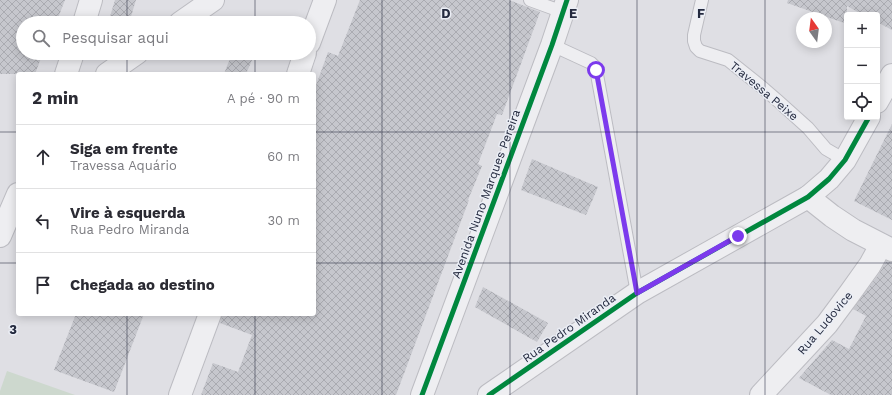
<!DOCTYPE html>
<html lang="pt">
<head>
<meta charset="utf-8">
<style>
  :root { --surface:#fff; --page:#f7f7f7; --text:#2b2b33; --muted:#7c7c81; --line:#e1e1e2 }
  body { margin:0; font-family:"Work Sans",sans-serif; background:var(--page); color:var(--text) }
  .controls { position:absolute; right:12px; top:12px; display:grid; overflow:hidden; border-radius:4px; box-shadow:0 2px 10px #0003 }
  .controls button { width:36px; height:36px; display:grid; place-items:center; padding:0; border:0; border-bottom:1px solid var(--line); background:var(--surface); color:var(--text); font:20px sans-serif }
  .compass { position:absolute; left:796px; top:12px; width:36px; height:36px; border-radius:50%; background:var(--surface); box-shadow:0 2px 10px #0003; rotate:346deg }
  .stop { position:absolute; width:12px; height:12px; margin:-9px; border:3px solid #7c3aed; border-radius:50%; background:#fff }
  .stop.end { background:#7c3aed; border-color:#fff; box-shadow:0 1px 4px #0008 }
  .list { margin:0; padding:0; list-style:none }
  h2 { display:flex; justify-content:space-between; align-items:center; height:52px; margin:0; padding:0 16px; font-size:17px }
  h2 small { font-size:13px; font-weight:400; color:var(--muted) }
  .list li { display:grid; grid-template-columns:26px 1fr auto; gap:12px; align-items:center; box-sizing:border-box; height:64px; padding:0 16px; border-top:1px solid var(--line) }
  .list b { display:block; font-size:15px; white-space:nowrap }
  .list p { margin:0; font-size:13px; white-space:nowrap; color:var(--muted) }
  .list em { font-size:13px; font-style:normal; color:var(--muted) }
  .icon { flex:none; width:22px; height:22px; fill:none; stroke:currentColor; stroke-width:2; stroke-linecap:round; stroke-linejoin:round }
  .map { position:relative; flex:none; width:892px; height:395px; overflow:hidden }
  .search { position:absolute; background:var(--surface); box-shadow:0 2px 10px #0003; left:16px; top:16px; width:300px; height:44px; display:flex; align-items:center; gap:10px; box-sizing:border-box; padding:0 14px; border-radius:22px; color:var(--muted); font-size:15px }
  .panel { position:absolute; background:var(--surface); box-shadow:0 2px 10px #0003; left:16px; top:72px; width:300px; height:244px; border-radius:4px }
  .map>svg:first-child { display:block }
  .grass { fill:#cdd8ce }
  .building { fill:url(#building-cross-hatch) }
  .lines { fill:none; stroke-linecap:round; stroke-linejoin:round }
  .service-casing { stroke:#bcbcc2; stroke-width:14 }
  .minor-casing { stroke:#bcbcc2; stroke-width:24 }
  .tertiary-casing { stroke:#bcbcc2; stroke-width:24 }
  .service { stroke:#eeeef1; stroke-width:12 }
  .minor { stroke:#eeeef1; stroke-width:22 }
  .tertiary { stroke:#eeeef1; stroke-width:22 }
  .cycleway-casing { stroke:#ebeef5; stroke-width:8 }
  .cycleway { stroke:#00873e; stroke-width:5 }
  .route { stroke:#7c3aed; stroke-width:5 }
  .grid { fill:none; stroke:#242a3f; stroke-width:1; stroke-opacity:0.55 }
  .labels { text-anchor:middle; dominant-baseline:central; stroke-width:3; stroke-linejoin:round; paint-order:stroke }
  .street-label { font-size:12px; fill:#242a3f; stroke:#ebeef5 }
  .grid-label { font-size:13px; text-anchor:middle; font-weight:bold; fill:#242a3f; stroke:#ebeef5; stroke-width:3; stroke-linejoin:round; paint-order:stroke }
</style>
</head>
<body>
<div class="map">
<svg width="892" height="395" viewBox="0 0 892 395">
  <defs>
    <pattern id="building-cross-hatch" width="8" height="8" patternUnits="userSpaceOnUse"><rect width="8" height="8" fill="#c6c7cd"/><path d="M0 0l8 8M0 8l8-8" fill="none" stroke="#aaabb1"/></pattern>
  </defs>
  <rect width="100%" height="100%" fill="#dfdfe4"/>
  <polygon class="grass" points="7,371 75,395 0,395 0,391"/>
  <g class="building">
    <polygon points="0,0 65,0 56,23 23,23 23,53 43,53 35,74 0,74"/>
    <polygon points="115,0 136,0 129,23 119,23 109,20"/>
    <polygon points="360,0 509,0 540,12 502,115 497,114 478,164 482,166 468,200 469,200 396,395 201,395 213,363 238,372 252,335 220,323 222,314 314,314 314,91 328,52 338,56"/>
    <polygon points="788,0 892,0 892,30 877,22 877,15 863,15 847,6 847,24 787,3"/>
    <polygon points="232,53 255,53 246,74 224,74"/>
    <polygon points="892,124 892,220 854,201"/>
    <polygon points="532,159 598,187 586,215 521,190"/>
    <polygon points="886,261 892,262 892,395 831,395 799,378 832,340 849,349 866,316 853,309 880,272"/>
    <polygon points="483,287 548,323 537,342 475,307"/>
    <polygon points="76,314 144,314 114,392 54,370"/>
  </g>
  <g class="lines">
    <defs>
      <g id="service">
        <polyline points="530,0 563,12"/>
        <polyline points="702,0 694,35 694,41 696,47 700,51 728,60 763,88 778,101 808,128 826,149 845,160"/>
        <polyline points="552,45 591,63 594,66 596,69 637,293"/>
      </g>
      <g id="minor">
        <polyline points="84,23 91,0"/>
        <polyline points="180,23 213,0"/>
        <polyline points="66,74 73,53"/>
        <polyline points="107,74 137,53"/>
        <polyline points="877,102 892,75"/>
        <polyline points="808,197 832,216 853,230 892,250"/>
        <polyline points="0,236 18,194"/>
        <polyline points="422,395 552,45 567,0"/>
        <polyline points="489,395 637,293 808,197 829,179 845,160 869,117"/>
        <polyline points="761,395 827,324 850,293 870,265 881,245"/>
      </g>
      <g id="tertiary">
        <polyline points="309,43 325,0"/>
        <polyline points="298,74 305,53"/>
        <polyline points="180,395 210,314"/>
      </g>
    </defs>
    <use href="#service" class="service-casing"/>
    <use href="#minor" class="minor-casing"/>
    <use href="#tertiary" class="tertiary-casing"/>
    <use href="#service" class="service"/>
    <use href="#minor" class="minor"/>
    <use href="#tertiary" class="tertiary"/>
    <defs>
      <g id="cycleway">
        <polyline points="422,395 552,45 567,0"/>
        <polyline points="489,395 637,293 808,197 829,179 845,160 869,117"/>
      </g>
    </defs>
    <use href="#cycleway" class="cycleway-casing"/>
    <use href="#cycleway" class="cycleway"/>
  </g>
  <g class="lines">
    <polyline class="route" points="596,70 637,293 738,236"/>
  </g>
  <path class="grid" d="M127,0v23M255,0v23M382,0v395M510,0v395M637,0v395M765,0v395M127,53v21M255,53v21M0,132h18M314,132h578M0,263h18M314,263h578M127,314v81M255,314v81"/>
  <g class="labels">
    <g class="street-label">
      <text transform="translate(764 91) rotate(40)">Travessa Peixe</text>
      <text transform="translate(486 194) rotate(-70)">Avenida Nuno Marques Pereira</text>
      <text transform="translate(825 323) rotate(-50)">Rua Ludovice</text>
      <text transform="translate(569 328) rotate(-35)">Rua Pedro Miranda</text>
    </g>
  </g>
  <g class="grid-label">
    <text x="446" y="18">D</text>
    <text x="573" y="18">E</text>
    <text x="701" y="18">F</text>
    <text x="13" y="334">3</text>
  </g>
</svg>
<div class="controls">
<button>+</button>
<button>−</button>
<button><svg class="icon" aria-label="locate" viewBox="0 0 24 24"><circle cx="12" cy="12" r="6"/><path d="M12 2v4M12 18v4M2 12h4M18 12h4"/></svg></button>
</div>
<svg class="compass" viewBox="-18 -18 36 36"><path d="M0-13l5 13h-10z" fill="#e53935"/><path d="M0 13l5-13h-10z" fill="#7c7c81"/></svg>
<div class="stop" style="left:596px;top:70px"></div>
<div class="stop end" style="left:738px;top:236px"></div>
<div class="search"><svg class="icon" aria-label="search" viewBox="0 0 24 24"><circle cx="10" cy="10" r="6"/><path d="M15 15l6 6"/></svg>Pesquisar aqui</div>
<section class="panel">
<h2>2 min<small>A pé · 90 m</small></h2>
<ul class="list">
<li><svg class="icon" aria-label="ahead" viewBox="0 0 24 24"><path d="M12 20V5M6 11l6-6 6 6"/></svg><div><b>Siga em frente</b><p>Travessa Aquário</p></div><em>60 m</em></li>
<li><svg class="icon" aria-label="left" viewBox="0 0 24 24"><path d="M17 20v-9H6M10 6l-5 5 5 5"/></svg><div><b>Vire à esquerda</b><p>Rua Pedro Miranda</p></div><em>30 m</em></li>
<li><svg class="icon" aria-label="arrive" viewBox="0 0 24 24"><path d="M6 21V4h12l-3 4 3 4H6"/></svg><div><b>Chegada ao destino</b></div></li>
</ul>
</section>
</div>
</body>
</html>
